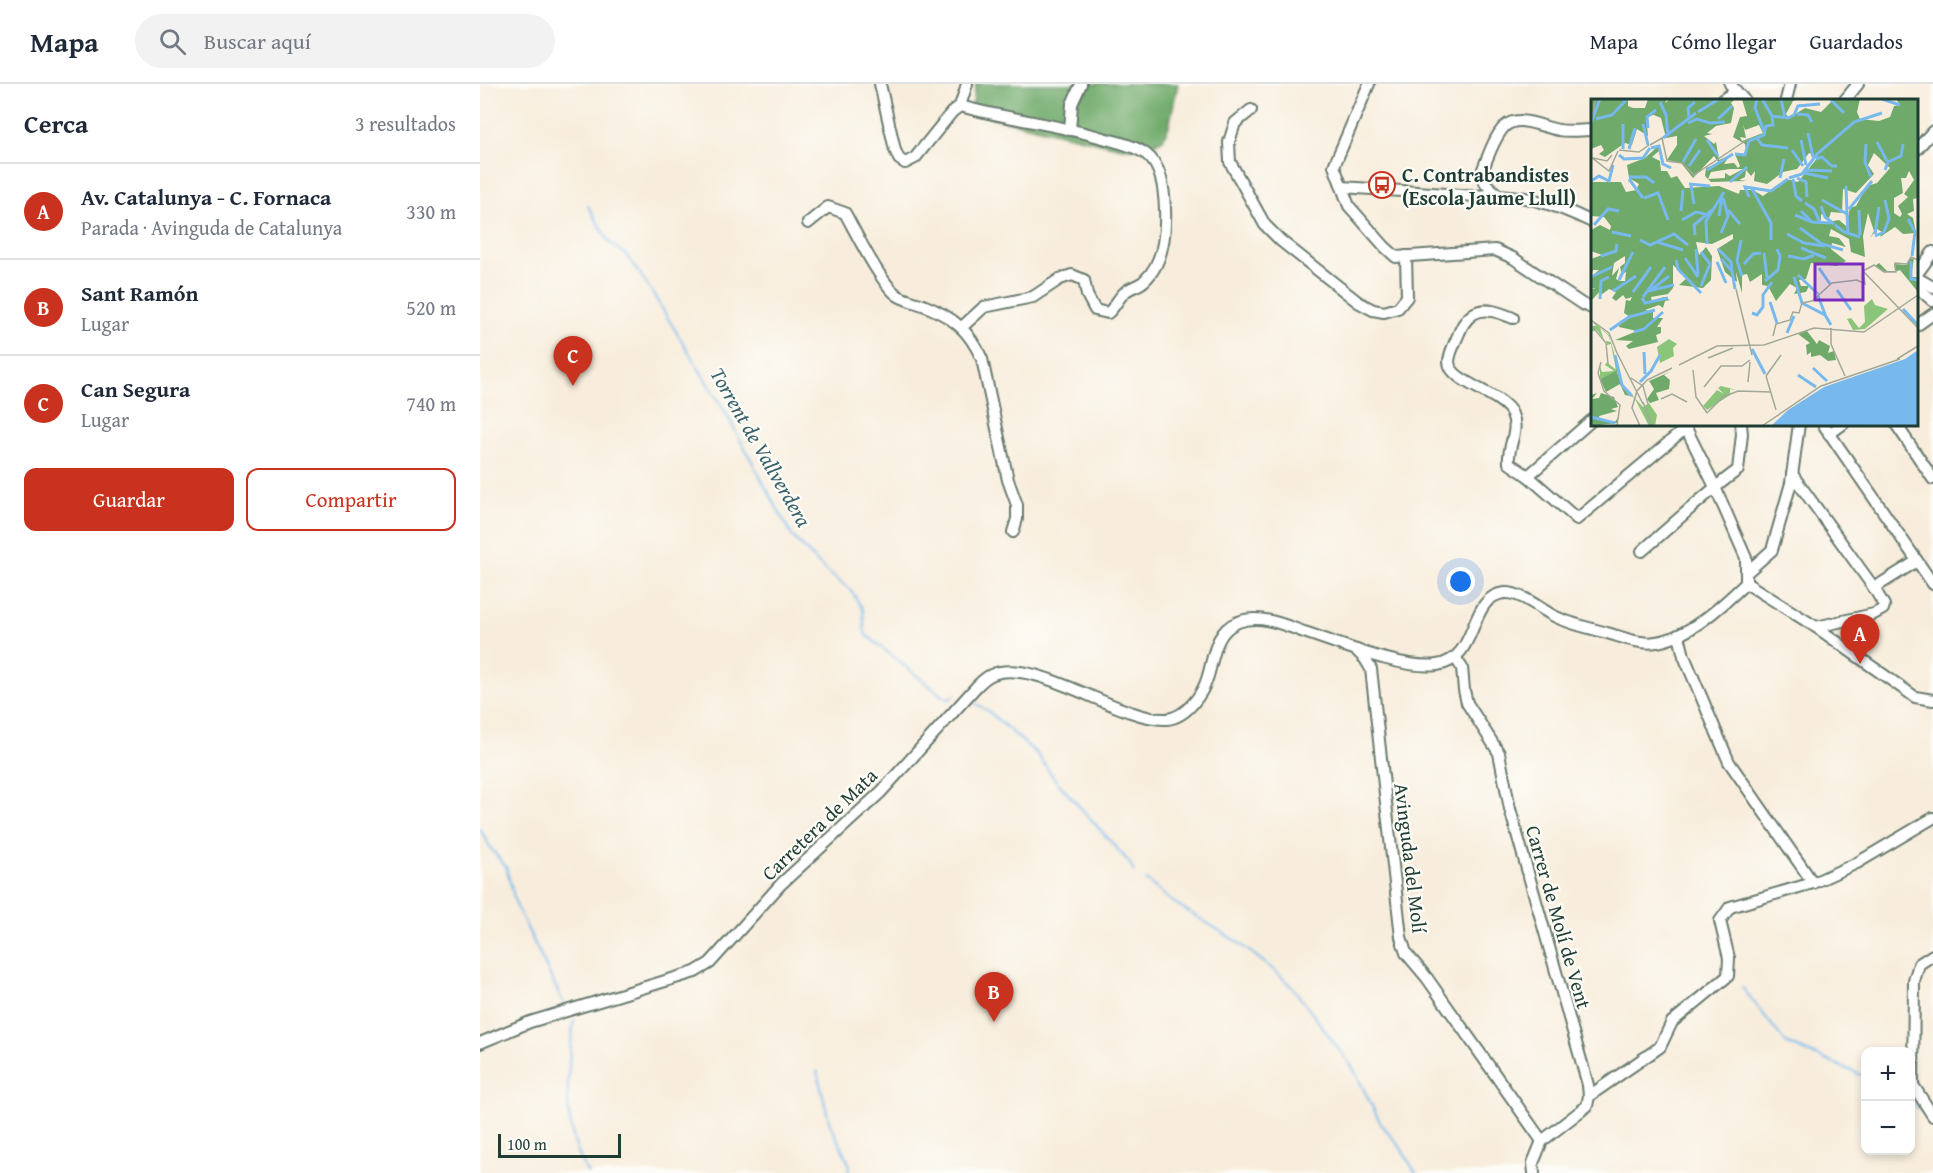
<!DOCTYPE html>
<html lang="es">
<head>
<meta charset="utf-8">
<style>
  :root { --surface:#fff; --page:#f2f2f3; --text:#1f2937; --muted:#747a83; --line:#e0e1e3; --accent:#c8321e }
  body { margin:0; font-family:"Gentium Book Plus",serif; background:var(--page); color:var(--text) }
  .controls { position:absolute; right:18px; bottom:18px; display:grid; overflow:hidden; border-radius:12px; box-shadow:0 3px 9px #0003 }
  .controls button { width:54px; height:54px; display:grid; place-items:center; padding:0; border:0; border-bottom:2px solid var(--line); background:var(--surface); color:var(--text); font:30px sans-serif }
  .scale { position:absolute; left:18px; bottom:15px; width:123px; box-sizing:border-box; padding-left:6px; border:3px solid #1f3d34; border-top:0; font-size:16px; line-height:21px; white-space:nowrap; color:#1f3d34; -webkit-text-stroke:4px #fdfcf7; paint-order:stroke }
  .you { position:absolute; left:981px; top:498px; width:21px; height:21px; margin:-15px; border:4px solid #fff; border-radius:50%; background:#1a73e8; box-shadow:0 0 0 9px #1a73e833 }
  .badge { display:grid; place-items:center; width:39px; height:39px; border-radius:50%; background:var(--accent); color:#fff; font-size:20px; font-weight:700 }
  .pin { position:absolute; translate:-50% -50px; filter:drop-shadow(0 2px 3px #0008) }
  .pin::after { content:''; position:absolute; top:32px; width:21px; height:18px; background:inherit; clip-path:polygon(0 0,100% 0,50% 100%) }
  .list { margin:0; padding:0; list-style:none }
  h2 { display:flex; justify-content:space-between; align-items:center; height:78px; margin:0; padding:0 24px; font-size:26px }
  h2 small { font-size:20px; font-weight:400; color:var(--muted) }
  .list li { display:grid; grid-template-columns:39px 1fr auto; gap:18px; align-items:center; box-sizing:border-box; height:96px; padding:0 24px; border-top:2px solid var(--line) }
  .list b { display:block; font-size:22px; white-space:nowrap }
  .list p { margin:0; font-size:20px; white-space:nowrap; color:var(--muted) }
  .list em { font-size:20px; font-style:normal; color:var(--muted) }
  .actions { display:flex; gap:12px; padding:18px 24px }
  .actions a { flex:1; padding:14px 0; border:2px solid var(--accent); border-radius:12px; text-align:center; font-size:21px; color:var(--accent) }
  .actions .main { background:var(--accent); color:#fff }
  .icon { flex:none; width:33px; height:33px; fill:none; stroke:currentColor; stroke-width:2; stroke-linecap:round; stroke-linejoin:round }
  .map { position:relative; flex:none; width:1453px; height:1089px; overflow:hidden }
  header { display:flex; align-items:center; gap:36px; box-sizing:border-box; height:84px; padding:0 30px; background:var(--surface); border-bottom:2px solid var(--line) }
  header strong { font-size:28px }
  nav { display:flex; gap:33px; margin-inline-start:auto; font-size:21px }
  .search { width:420px; height:54px; background:var(--page); display:flex; align-items:center; gap:15px; box-sizing:border-box; padding:0 21px; border-radius:33px; color:var(--muted); font-size:22px }
  main { display:flex }
  aside { flex:1; background:var(--surface) }
  .map>svg:first-child { display:block }
  .forest { fill:#6faa6a; stroke:#47744f; stroke-width:1.5 }
  .lines { fill:none; stroke-linecap:round; stroke-linejoin:round }
  .stream { stroke:#77b9ec; stroke-width:2 }
  .minor-casing { stroke:#6b7b6f; stroke-width:14 }
  .minor { stroke:#fff; stroke-width:10 }
  .labels { text-anchor:middle; dominant-baseline:central; stroke-width:4.5; stroke-linejoin:round; paint-order:stroke }
  .poi-label { font-size:20px; font-weight:bold; fill:#1f3d34; stroke:#fdfcf7; text-anchor:start }
  .street-label { font-size:20px; fill:#1f3d34; stroke:#fdfcf7 }
  .water-label { font-size:21px; font-style:italic; fill:#39626b; stroke:#fdfcf7 }
  .inset-river { fill:none; stroke:#77b9ec; stroke-width:3 }
  .inset-road { fill:none; stroke:#a1a799; stroke-width:1.5 }
  .view { fill:#7b2cbf; fill-opacity:0.15; stroke:#7b2cbf; stroke-width:3 }
  .inset-edge { fill:none; stroke:#1f3d34; stroke-width:3 }
</style>
</head>
<body>
<header>
<strong>Mapa</strong>
<div class="search"><svg class="icon" aria-label="search" viewBox="0 0 24 24"><circle cx="10" cy="10" r="6"/><path d="M15 15l6 6"/></svg>Buscar aquí</div>
<nav><a>Mapa</a><a>Cómo llegar</a><a>Guardados</a></nav>
</header>
<main>
<aside>
<h2>Cerca<small>3 resultados</small></h2>
<ul class="list">
<li><span class="badge">A</span><div><b>Av. Catalunya - C. Fornaca</b><p>Parada · Avinguda de Catalunya</p></div><em>330 m</em></li>
<li><span class="badge">B</span><div><b>Sant Ramón</b><p>Lugar</p></div><em>520 m</em></li>
<li><span class="badge">C</span><div><b>Can Segura</b><p>Lugar</p></div><em>740 m</em></li>
</ul>
<div class="actions"><a class="main">Guardar</a><a>Compartir</a></div>
</aside>
<div class="map">
<svg width="1453" height="1089" viewBox="0 0 1453 1089">
  <rect width="100%" height="100%" fill="#fdfcf7"/>
  <filter id="ink" filterUnits="userSpaceOnUse"><feTurbulence type="fractalNoise" baseFrequency=".0167" numOctaves="2"/><feDisplacementMap in="SourceGraphic" scale="12" xChannelSelector="R" yChannelSelector="G"/><feConvolveMatrix kernelMatrix="1 2 1 2 8 2 1 2 1" color-interpolation-filters="sRGB"/></filter>
  <filter id="wash" filterUnits="userSpaceOnUse"><feTurbulence type="fractalNoise" baseFrequency=".008" numOctaves="4" result="noise"/><feDisplacementMap in="SourceGraphic" scale="24" xChannelSelector="R" yChannelSelector="G"/><feGaussianBlur stdDeviation="1.35" result="paint"/><feColorMatrix in="noise" values="0 0 0 0 0 0 0 0 0 0 0 0 0 0 0 0 0 1.4 0 .05"/><feComposite in="paint" operator="in"/></filter>
  <g filter="url(#wash)">
    <rect width="100%" height="100%" fill="#f8eddc"/>
    <polygon class="forest" points="496,0 698,0 689,42 683,55 665,65 642,64 491,29"/>
    <g class="lines">
      <g class="stream">
        <polyline points="108,122 129,158 146,171 167,200 247,331 312,452 346,487 371,506 383,526 385,550 461,611 469,615 475,611"/>
        <polyline points="493,618 508,627 557,670 573,693 649,778 654,788"/>
        <polyline points="0,745 12,766 26,783 36,821 84,920"/>
        <polyline points="666,796 690,816 756,857 794,886 813,904 873,984 901,1040 921,1064 936,1089"/>
        <polyline points="1262,903 1306,959 1386,993"/>
        <path d="M94,936c-7,51 -14,107 14,153"/>
        <polyline points="337,987 349,1037 370,1082 368,1089"/>
        <polyline points="1430,1018 1441,1026 1453,1043"/>
      </g>
    </g>
  </g>
  <g filter="url(#ink)">
    <g class="lines">
      <defs>
        <g id="minor">
          <polyline points="400,0 415,66 419,75 425,79 435,74 472,28 480,22"/>
          <polyline points="889,0 854,82 869,122 905,163 916,173 1015,166 1033,174 1102,220 1112,224"/>
          <polyline points="1250,0 1264,16"/>
          <polyline points="1242,16 1256,7"/>
          <polyline points="1306,16 1310,0"/>
          <polyline points="1365,16 1378,0"/>
          <path d="M480,22c47,13 96,18 143,32 14,4 31,7 43,16 16,12 18,36 19,54 1,24 -2,56 -21,73 -5,5 -14,6 -19,11 -7,6 -10,15 -17,21l-13,-3 -8,-15 -3,-15 -12,-5 -12,4 -27,18 -49,10 -22,20"/>
          <polyline points="480,22 487,0"/>
          <polyline points="771,26 755,39 749,58 750,78 785,141 801,157 878,218 893,226 904,228 918,224 927,213 926,172"/>
          <polyline points="590,46 592,20 601,0"/>
          <polyline points="1436,66 1453,47"/>
          <path d="M862,103l134,9c42,-5 79,8 116,26"/>
          <path d="M1016,109l-10,-9 -5,-10c6,-14 12,-35 23,-47 15,-14 39,1 55,3 10,2 23,0 33,0"/>
          <path d="M328,139l20,-16 17,6c11,20 35,69 52,82 7,5 18,7 26,10 30,12 46,25 59,54l26,121 9,25v14l-4,13"/>
          <polyline points="1436,191 1453,168"/>
          <polyline points="1436,196 1439,195 1453,203"/>
          <polyline points="1436,202 1453,217"/>
          <path d="M1033,234c-12,-5 -28,-12 -40,-4 -10,7 -12,15 -17,26 -3,7 -7,15 -7,22 1,21 54,31 63,52 8,18 -5,31 -3,49l19,13 49,43 109,-91"/>
          <polyline points="1436,242 1453,230"/>
          <polyline points="1204,340 1235,403 1266,474 1266,499"/>
          <polyline points="1343,340 1453,500"/>
          <polyline points="1416,340 1453,395"/>
          <polyline points="1349,350 1363,340"/>
          <polyline points="1312,390 1394,504 1404,521 1403,525 1394,530 1336,543"/>
          <polyline points="1048,392 1112,336"/>
          <path d="M1162,467c32,-27 62,-57 96,-81l4,-36 -1,-10"/>
          <polyline points="1266,489 1292,466 1311,399 1319,340"/>
          <polyline points="1266,499 1336,543 1435,613 1453,616"/>
          <polyline points="1394,504 1437,477"/>
          <polyline points="1199,552 1204,572 1249,678 1333,799"/>
          <polyline points="876,566 885,575 891,585 921,853 926,869 947,894 1062,1057"/>
          <polyline points="975,573 982,584 984,606 987,619 1019,669 1030,725 1108,1001 1109,1012 1107,1022 1062,1057 1053,1079 1054,1089"/>
          <polyline points="1453,871 1439,880 1434,897 1433,1001 1453,1032"/>
          <path d="M0,959l50,-21 165,-50 15,-9 71,-79 100,-92 96,-106c4,-4 9,-9 14,-11 42,-20 129,46 175,44 20,-1 37,-25 42,-43 6,-20 7,-45 30,-54 22,-8 45,2 66,10 34,11 99,38 133,33 43,-6 30,-69 68,-72 16,-1 35,16 49,23 16,8 36,12 53,17 15,4 33,12 49,9 32,-4 67,-37 90,-59"/>
          <polyline points="1109,1012 1180,963 1192,938 1248,892 1249,874 1240,837 1250,823 1333,799 1377,779 1453,734"/>
        </g>
      </defs>
      <use href="#minor" class="minor-casing"/>
      <use href="#minor" class="minor"/>
    </g>
  </g>
  <defs>
    <symbol id="bus-ring" viewBox="-11 -11 22 22"><circle r="9.5" fill="#fdfcf7" stroke="#c8321e" stroke-width="1.5"/><path d="M-5-6H5V4H4V6H2V4H-2V6H-4V4H-5ZM-3.5-4V0h7V-4ZM-3.5 1.2v1.5H-2V1.2ZM2 1.2v1.5H3.5V1.2Z" fill="#c8321e"/></symbol>
  </defs>
  <g fill-rule="evenodd">
    <use href="#bus-ring" x="887" y="86" width="30" height="30"/>
  </g>
  <g class="labels">
    <g class="poi-label">
      <text x="922" y="90">C. Contrabandistes<tspan x="922" dy="23">(Escola Jaume Llull)</tspan></text>
    </g>
    <g class="street-label">
      <text transform="translate(339 740) rotate(-44)">Carretera de Mata</text>
      <text transform="translate(931 774) rotate(83)">Avinguda del Molí</text>
      <text transform="translate(1079 833) rotate(74)">Carrer de Molí de Vent</text>
    </g>
    <g class="water-label">
      <text transform="translate(281 363) rotate(60)">Torrent de Vallverdera</text>
    </g>
  </g>
  <g transform="translate(1111 15)">
    <rect width="327" height="327" fill="#f8eddc"/>
    <path d="M281,200l3,6 13,4 -23,20 -12,1 -6,-11 4,-1 8,10 6,-6 -1,-16zM0,221l18,15 14,50 20,22 6,-4 8,12 -2,11h-6l-14,-27 -11,-9 -7,-19 -17,8v-13l2,6 12,-1 -9,-6 2,-3 9,8 -5,-26 -4,1 -1,-4 5,1 -3,-7 -8,-7 4,12 -7,-10 -6,2v-6h5zM78,240l8,5 -4,4 1,8 -14,7 -3,-16zM130,287l16,4 -7,-1v6l-23,15 -4,-4 14,-16 7,4 -6,-6z" fill="#8ac57a"/>
    <path d="M0,0h37v7l5,2h12l3,-9h19l-2,4 5,-4h65l-4,4 3,5 -3,15 -15,3 -9,7 5,1 -8,2 10,8 2,-2 3,18 11,-5 -6,9 10,-1 4,5 2,-2 -5,-12h9l2,-4 -1,-6 -12,-7 7,-20 7,-1 -5,-17h57l-6,2 -7,13 3,4 16,-10 16,4 13,-13h26l-3,13 3,7 19,2 11,-4 4,-11 6,-1 -4,-6h22v99l-5,1 1,12 -7,3 6,4 3,15 -13,1 -8,-7 -15,10 2,-5 -5,-3 -7,9 4,-7 -6,-18 -5,23 2,21 -14,-5 -2,-13 -18,-10 -2,7 10,2 7,9 -14,-4 -1,6 15,12 -9,5 -26,-3 -5,16 -7,1 2,6h8l-3,6 -12,2 3,-6 -7,-4 -14,17 -8,-15 -6,-1v-11l-12,8 -3,-8 -5,1v18l-6,-21 1,10 -12,-10 -8,-23 16,-10v-5l-21,10 -16,-2 3,13 7,-8 6,9 -1,24 -8,8 -24,-3 8,-7 -14,-13v23l-5,6 -17,3 1,4 12,-4 6,3 -5,1 -2,7 -4,-3 -14,5 8,2v6h10l-6,9h4v6l-5,2 2,7 -29,7 -3,-3 7,-5 -18,-1 22,-9 -18,-4 1,-6 10,-4 -6,-4 2,-13 4,1 2,-4 -6,2 -3,-4 -7,6 -4,-3 4,-6 -7,-3 -8,6 1,-6 -11,12v-12l5,-1h-5v-11l8,-7h-6l-2,6v-17l11,-4 -11,-4v-21l9,-5 10,5 1,-4 -7,-9 -13,-1v-34h30l5,10 10,-2 3,-6 -10,-6 -2,-13 18,-7 12,-11 3,3 -8,7 8,4 1,10h6l4,7 6,-2 8,12 34,-2 20,8 1,-4h13l10,6 23,-17 12,3 20,-25 -9,-4 -12,16 -14,3 -16,12 -13,-3 1,-10 -4,5 -5,-6 -1,7 -6,3 8,1 -36,1 -6,-6 1,-8 13,-5 -5,-7 -21,22 -12,-15 -14,-3 10,-15v-9l-11,2 -5,-20 -7,-3 -8,1 2,20 -11,-7 -5,16 -7,-2 -20,14 -6,-3 5,-4 -3,-5 -10,4zM152,25l2,6 14,-5 4,8 -21,8 -2,-4 6,1zM283,54l16,15 -13,15 -10,3 -11,20 -6,2 -4,18 -7,-6 -18,3v-9l8,4 2,-6 11,1 1,-24 13,4 18,-19 -6,-9zM139,70h13l-13,7 -5,-3v5l-17,1 3,-7zM318,72l5,9 -10,14 4,3 -10,9 4,8 -2,3 -6,-4v-15l9,-5 -2,-15h5zM34,157v7l-5,4 2,7 4,-2 -1,9h-5l-4,-2 3,-11 -7,8 2,-13zM323,159l-3,19h6l1,15 -18,-22 -5,2h-10l-10,-6 4,-3 8,8h8l-1,-7 13,1 2,-6zM216,232l10,13 2,-4 11,6 -2,7 6,-2 2,9 -8,1 -8,-6 -9,2v-5l-4,3 -1,-10 4,-2 -12,-9zM24,267l7,21 8,9 -5,-1 -5,-11 -14,8 -6,-13 16,-8zM81,272l-8,4 6,5 -1,9 -13,4 3,7 -9,3 -3,-4 7,-10 -5,-8zM6,294l-5,6 7,-1 2,-5 13,4 4,10 -7,2 6,2 -18,5 1,4 15,2 3,-5 -1,6 -26,3v-31z" fill="#6faa6a" fill-rule="evenodd"/>
    <path d="M327,251v76h-147l17,-16 36,-23 81,-28z" fill="#77b9ec"/>
    <path class="inset-river" d="M166,0l-2,9 9,23M171,0l10,17M190,0l4,19M291,0l18,6M240,1l13,13M69,3l6,13 2,21M107,13l21,-13M206,15l11,1 4,7M98,18l-1,-9 7,-6M5,20l16,-4 15,-16M127,20l14,-13M0,24l9,-24M97,24l9,-4 13,4 15,-1M52,25l5,21M57,29l-1,-11 9,-7M217,34l5,24M72,39l33,-25M166,39l5,7 26,3M116,41l11,16M210,41l5,25M286,43l10,19M275,45l-1,18 6,15M60,49l8,-2 4,18 8,4M32,50v-25M38,50l6,-21M201,51l11,16M144,55l10,1 4,-14 15,-6 2,-9 7,-1 -1,-9 16,2 6,-3 4,-9 22,-2M28,56l5,4 19,-1 7,-10M225,60l6,-2 10,9h5M92,63l13,-23M98,67l11,-16M116,71l26,-16M294,71l3,-8 13,-6 2,-12M213,74l2,-3 26,1M213,74l24,5M38,78h17l8,6M189,79l4,-19M198,79l13,-4 15,-20 37,-32 28,-9M206,79l9,4 1,15M38,80l14,19M202,80l3,17 6,5M0,82l8,-5 10,5 4,-16M139,83l17,-15M98,85l21,2M100,86l3,19M255,87l1,28M160,88l20,36v17M158,98l-4,-10 26,4 17,-12M53,99l14,-5 10,27M231,101l25,14 1,19M214,104l9,6 6,13M230,107l4,11 9,7M258,110l23,-28M137,111l12,14M268,111l1,25M90,112l2,-21M210,112l11,11 19,1M204,116l17,7M128,117l3,-19M317,120l7,13 -3,24M91,121l14,-8 9,2M3,126l14,-16 11,2M244,126l9,7 16,5M209,129l22,16 21,6M21,133l19,4M130,134l7,-17 -5,-18M196,135l17,9 21,3M284,135l4,-27M104,136l-1,-10 18,-15M284,137l9,-4 5,-13 -4,-19M49,141l10,5 24,-11 14,11M150,141l-4,21 5,15M66,143l26,8M116,145l-1,-23 18,-29M210,149l25,10M105,150l2,26M127,150l13,13 1,9M173,154l3,25M10,157l15,-5 1,-7M197,157l16,3 10,-4M94,159l13,19M130,160l11,12 3,18M85,161l2,9 23,24M320,162v18l7,1M126,163l9,21M153,165l9,-10 8,-1M228,169l11,16M207,176l20,19M0,178l21,-10M203,178l8,26 23,12 6,10M28,181l14,-28M174,182l13,-11 2,-14 -3,-7M110,187l9,-22 -9,-12M60,191l18,-14M246,191l14,20M22,192l23,-15M57,192l26,-6M42,193l18,-25M227,197l7,18M52,198l22,-30M51,199l3,5 23,-5M9,200l1,-18 8,-4M179,203l7,21M312,210l15,16M161,214l5,2 6,-8v-12l9,-13M19,231l19,-13 26,-7M43,233l10,-3 19,-17M196,234l7,-17M161,250l13,25M53,253l1,22M24,256l7,30 10,11M222,269l14,13M207,276l18,12M49,283l11,-11 9,-16M0,318l24,6"/>
    <path class="inset-road" d="M0,22l5,-22M59,46l12,-7 5,23 15,2 12,12 54,-36M28,51l20,2 10,-7M0,58l18,14 9,-20M2,59l14,3 5,-6M272,172l11,-6 10,7h12l-1,-9 12,1 4,-7 7,3M272,172l55,57M145,190l16,66M0,221l18,13 8,20M0,226l15,18 2,21M240,229v16l14,32M182,237l3,-12 14,-4 3,-8 6,1 3,-10 10,-2 20,-18 25,-3 8,4 -2,-13M24,250l28,55M117,259l25,-10M306,260l21,-13M10,263l-3,11 6,18 16,14 -3,21M88,266l38,-19 47,-1 50,-17 50,4 54,-37M102,271l3,27 11,16M175,277l10,34M175,277l15,-21M40,279l12,8 5,18M157,283l2,-20M113,288l17,-21h21l8,-6M70,300l11,-5 15,8M52,303l9,24M116,314l16,-16 15,-6 33,1M49,327l-8,-18 5,-17 10,-11 25,-12M171,327l59,-40 79,-27"/>
    <path class="view" d="M224,165h48v36h-48z"/>
    <rect width="327" height="327" class="inset-edge"/>
  </g>
</svg>
<div class="controls">
<button>+</button>
<button>−</button>
</div>
<div class="scale">100 m</div>
<div class="you"></div>
<div class="pin badge" style="left:1380px;top:580px">A</div>
<div class="pin badge" style="left:514px;top:938px">B</div>
<div class="pin badge" style="left:93px;top:302px">C</div>
</div>
</main>
</body>
</html>
